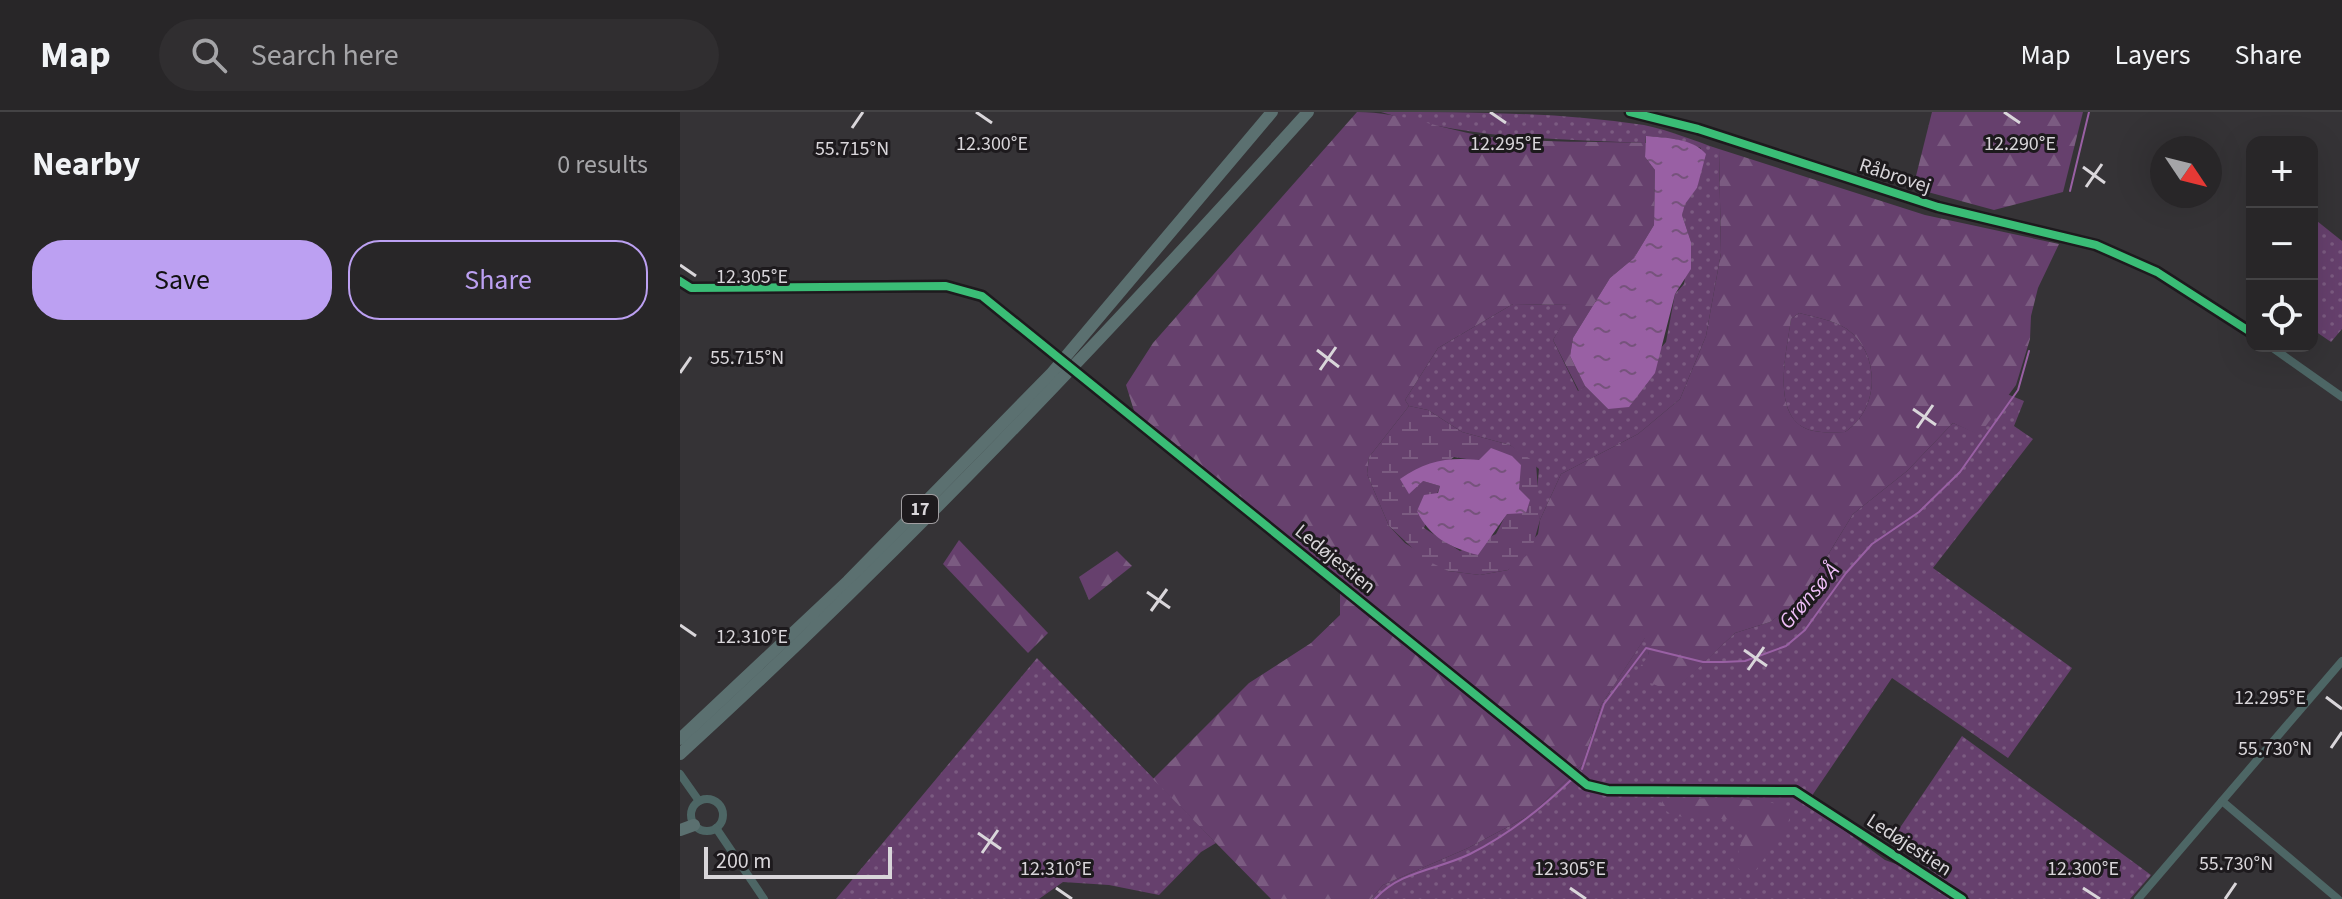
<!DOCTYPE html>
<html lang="en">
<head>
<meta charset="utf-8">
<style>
  :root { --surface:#282628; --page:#302e30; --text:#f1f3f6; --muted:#a5a5a8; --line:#444345; --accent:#bca0f2 }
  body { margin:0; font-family:"Source Sans 3",sans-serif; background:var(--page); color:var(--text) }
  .controls { position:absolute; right:24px; top:24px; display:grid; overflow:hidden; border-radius:16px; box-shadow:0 8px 32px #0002 }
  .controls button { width:72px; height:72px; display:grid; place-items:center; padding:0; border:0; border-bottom:2px solid var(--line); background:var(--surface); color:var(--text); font:40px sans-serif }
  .compass { position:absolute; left:1470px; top:24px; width:72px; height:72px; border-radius:50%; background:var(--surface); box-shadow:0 8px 32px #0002; rotate:125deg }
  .scale { position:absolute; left:24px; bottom:20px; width:188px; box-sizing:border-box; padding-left:8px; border:4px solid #d9d6da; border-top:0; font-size:22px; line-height:28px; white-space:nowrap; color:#d9d6da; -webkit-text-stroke:6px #1d1a1d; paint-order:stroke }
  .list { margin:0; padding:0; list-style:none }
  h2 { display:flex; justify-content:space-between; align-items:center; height:104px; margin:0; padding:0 32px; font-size:34px }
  h2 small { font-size:26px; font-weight:400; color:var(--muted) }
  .actions { display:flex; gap:16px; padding:24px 32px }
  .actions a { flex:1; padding:18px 0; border:2px solid var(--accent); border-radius:32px; text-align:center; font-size:28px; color:var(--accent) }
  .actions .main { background:var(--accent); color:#111 }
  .icon { flex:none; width:44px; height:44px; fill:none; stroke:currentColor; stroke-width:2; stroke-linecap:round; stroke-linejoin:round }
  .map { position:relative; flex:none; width:1662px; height:787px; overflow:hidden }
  header { display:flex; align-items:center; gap:48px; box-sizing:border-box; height:112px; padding:0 40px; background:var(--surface); border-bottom:2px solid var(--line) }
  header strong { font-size:38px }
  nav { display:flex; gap:44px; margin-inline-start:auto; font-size:28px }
  .search { width:560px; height:72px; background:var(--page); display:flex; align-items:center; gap:20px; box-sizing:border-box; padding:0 28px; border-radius:44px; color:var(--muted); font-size:30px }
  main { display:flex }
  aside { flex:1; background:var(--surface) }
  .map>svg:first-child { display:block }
  .grass { fill:url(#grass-dots) }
  .forest { fill:url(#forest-firs); fill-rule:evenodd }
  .wetland { fill:url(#wetland-marsh); fill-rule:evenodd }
  .water { fill:url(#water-ripples) }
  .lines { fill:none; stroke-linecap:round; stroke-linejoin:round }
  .stream { stroke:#9960a4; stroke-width:2 }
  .minor { stroke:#4d6665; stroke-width:8 }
  .highway { stroke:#5b7070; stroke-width:12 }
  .cycleway-casing { stroke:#1d1a1d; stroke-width:13 }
  .cycleway { stroke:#3abd76; stroke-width:8 }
  .ticks { fill:none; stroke:#d9d6da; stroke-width:3 }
  .labels { text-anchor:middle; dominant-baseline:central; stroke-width:6; stroke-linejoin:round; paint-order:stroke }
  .shield { fill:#1d1a1d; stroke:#a19ea1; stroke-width:2 }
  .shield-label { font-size:18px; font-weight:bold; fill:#d9d6da }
  .street-label { font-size:20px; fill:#d9d6da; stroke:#1d1a1d }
  .water-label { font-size:22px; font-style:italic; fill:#edbdf6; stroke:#1d1a1d }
  .ticks-label { font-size:20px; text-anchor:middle; fill:#d9d6da; stroke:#1d1a1d; stroke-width:6; stroke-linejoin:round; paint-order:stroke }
</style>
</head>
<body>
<header>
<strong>Map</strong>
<div class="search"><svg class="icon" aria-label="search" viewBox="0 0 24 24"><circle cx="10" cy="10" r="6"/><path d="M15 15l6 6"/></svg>Search here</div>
<nav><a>Map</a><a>Layers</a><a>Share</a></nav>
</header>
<main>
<aside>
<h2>Nearby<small>0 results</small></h2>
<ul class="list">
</ul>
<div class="actions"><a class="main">Save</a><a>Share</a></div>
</aside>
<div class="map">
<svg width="1662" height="787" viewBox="0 0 1662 787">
  <defs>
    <pattern id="grass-dots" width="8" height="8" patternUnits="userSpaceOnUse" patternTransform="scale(2)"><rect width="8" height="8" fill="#66406d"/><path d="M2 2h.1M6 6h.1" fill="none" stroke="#7b5b81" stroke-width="1.8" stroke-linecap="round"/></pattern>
    <pattern id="forest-firs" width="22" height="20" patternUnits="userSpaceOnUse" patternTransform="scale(2)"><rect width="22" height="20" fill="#66406d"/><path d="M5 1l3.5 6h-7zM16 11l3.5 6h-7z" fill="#7b5b81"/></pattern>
    <pattern id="wetland-marsh" width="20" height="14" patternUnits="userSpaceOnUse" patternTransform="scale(2)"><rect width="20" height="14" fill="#66406d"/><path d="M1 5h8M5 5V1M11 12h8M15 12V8" fill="none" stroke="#7b5b81"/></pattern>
    <pattern id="water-ripples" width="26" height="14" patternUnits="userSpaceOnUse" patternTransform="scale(2)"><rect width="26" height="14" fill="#9960a4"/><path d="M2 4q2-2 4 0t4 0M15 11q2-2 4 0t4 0" fill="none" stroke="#76537c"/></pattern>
  </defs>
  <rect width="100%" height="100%" fill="#353336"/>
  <g class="grass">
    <path d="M701,0c88,0 176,0 263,13 25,5 51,16 75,24l2,104 -15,83 -26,63 -42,35 -77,40 -21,46 -4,-21 3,-30 -29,-24 -48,-13 -34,-22 -19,-4 -4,-6 33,-52 75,-44 61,1 -21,35 25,51 7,-5 23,23 58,-67 9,-48 9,-10 7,-42 -9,-27 2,-11 13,-16 4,-40 -26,-9 -29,-3 -1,7c-90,-4 -177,-4 -264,-31z"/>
    <polygon points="1632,105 1662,129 1662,217 1651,230 1632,217"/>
    <path d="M1119,201c16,4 34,7 48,16 34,25 33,80 -2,103 -10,0 -22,1 -31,-1 -46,-9 -27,-81 -23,-112z"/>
    <polygon points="1327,282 1344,289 1334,314 1353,327 1253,456 1392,556 1328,646 1212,566 1127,691 1205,748 1224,755 1271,787 691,787 703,773 788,736 852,702 903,652 921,593 966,524 969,543 993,579 1055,521 1090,510 1134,477 1130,472 1173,402 1227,359 1273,311 1299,322"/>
    <polygon points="357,546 536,731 521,740 479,783 429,773 383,770 359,787 156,787"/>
    <polygon points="1282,624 1471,763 1450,787 1290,787 1211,729"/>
  </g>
  <g class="forest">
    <path d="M677,0c45,0 89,19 134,25 50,6 103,4 155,6l-1,14 10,13 -1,55 -20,33 -24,20 -37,60 -3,18 15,30 -6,5 -26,-51 20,-35 -60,-1 -75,44 -33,52 4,6 -40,51 -2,17 22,52 16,17 43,28 32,4 28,-5 30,-36 2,-14 21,-46 77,-40 42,-35 26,-63 15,-83 -2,-104 206,66 134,29 -21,44 -7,28 -1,23 -14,46 -37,50 -26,-12 -46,48 -54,43 -43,70 4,6 -44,32 -35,11 -62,59 -40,-16 16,-21 -4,-17 -44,67 -18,59 -51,50 -64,34 -85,37 -12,14h-100l-118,-120 96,-96 62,-40 29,-28v-37l-205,-164 -9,-29 27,-42zM1119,201c16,4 34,7 48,16 34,25 33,80 -2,103 -10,0 -22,1 -31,-1 -46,-9 -27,-80 -23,-112z"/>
    <polygon points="1252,0 1403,0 1383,80 1314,98 1233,76"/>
    <polygon points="279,428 368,521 348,541 263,452"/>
    <polygon points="437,439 452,454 409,488 399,465"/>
    <polygon points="984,686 1061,687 1100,692 1110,704 1107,715 1073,762 1062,760 1055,753 1065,716 1057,708 993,704 980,694"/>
  </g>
  <path class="wetland" d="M729,294l19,4 34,22 48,13 26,18 4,57 -9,32 -23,18 -28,5 -32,-4 -24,-12 -35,-33 -22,-52 2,-17zM774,345l25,4 38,19 2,9 -23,45 -36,17 -36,-23 16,-42 -17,-5z"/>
  <g class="water">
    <path d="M966,24c19,2 47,2 60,18l-9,34 -12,16 -3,11 9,27v27l-16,25 -20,79 -26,34 -21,2 -23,-23 -15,-30 3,-18 37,-60 24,-20 20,-33 1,-55 -10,-13z"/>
    <path d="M811,336l21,8 9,9 -2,24 11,11 -4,13 -19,1 -29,41c-27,-7 -49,-18 -61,-44l7,-16 14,-2 2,-7 -17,-5 -14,13 -9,-15c26,-18 47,-22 79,-19z"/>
  </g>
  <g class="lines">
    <g class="stream">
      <polyline points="1390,79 1409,0"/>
      <polyline points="902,657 924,592 966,536 1023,550 1043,550 1065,549 1106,534 1125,518 1166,461 1192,432 1239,400 1280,360 1338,278 1349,239"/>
      <path d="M695,787c25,-28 62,-29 95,-45 38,-19 71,-45 101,-74"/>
    </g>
    <g class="minor">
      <polyline points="950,0 1018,17 1258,95 1416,133 1477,160 1572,221"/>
      <polyline points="1590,234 1662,285"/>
      <polyline points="0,662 19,689"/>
      <circle cx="27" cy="703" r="16"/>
      <polyline points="1542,689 1658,787"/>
      <polyline points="36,716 84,787"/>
      <polyline points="1458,787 1662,549"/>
    </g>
    <g class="highway">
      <polyline points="0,627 168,469 371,262 592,0"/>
      <path d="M0,642c222,-202 427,-419 628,-642"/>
      <polyline points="0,718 14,713"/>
    </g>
    <defs>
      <g id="cycleway">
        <polyline points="950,0 1018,17 1258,95 1416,133 1477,160 1572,221"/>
        <polyline points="0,169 11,176 266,174 302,184 907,673 928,678 1115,679 1282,787"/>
      </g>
    </defs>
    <use href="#cycleway" class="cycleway-casing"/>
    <use href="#cycleway" class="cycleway"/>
  </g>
  <path class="ticks" d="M296,0l16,11M810,0l16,11M1324,0l16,11M172,16l11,-16M1403,55l22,16M1406,75l16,-23M0,153l16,11M637,238l22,17M640,258l16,-23M0,261l11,-16M1233,297l23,16M1237,316l16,-23M467,480l23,16M471,499l16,-22M0,513l16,11M1064,538l23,16M1068,558l16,-23M1646,585l16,12M1651,636l11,-16M298,721l23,16M302,741l16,-23M376,776l16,11M890,776l16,11M1403,776l17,11M1545,787l11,-16"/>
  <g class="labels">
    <rect class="shield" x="222" y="383" width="36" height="28" rx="6"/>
    <g class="shield-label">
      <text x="240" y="397">17</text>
    </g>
    <g class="street-label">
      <text transform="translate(1215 64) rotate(18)">Råbrovej</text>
      <text transform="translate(655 447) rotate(39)">Ledøjestien</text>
      <text transform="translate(1229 733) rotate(33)">Ledøjestien</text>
    </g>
    <g class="water-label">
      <text transform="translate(1129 484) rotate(-49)">Grønsø Å</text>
    </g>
  </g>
  <g class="ticks-label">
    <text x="312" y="38">12.300°E</text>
    <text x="826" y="38">12.295°E</text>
    <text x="1340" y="38">12.290°E</text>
    <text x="172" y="43">55.715°N</text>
    <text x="72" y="171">12.305°E</text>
    <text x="67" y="252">55.715°N</text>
    <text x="72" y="531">12.310°E</text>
    <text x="1590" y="592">12.295°E</text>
    <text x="1595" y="643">55.730°N</text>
    <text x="1556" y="758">55.730°N</text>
    <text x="376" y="763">12.310°E</text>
    <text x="890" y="763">12.305°E</text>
    <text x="1403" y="763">12.300°E</text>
  </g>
</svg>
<div class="controls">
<button>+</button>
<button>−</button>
<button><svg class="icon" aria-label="locate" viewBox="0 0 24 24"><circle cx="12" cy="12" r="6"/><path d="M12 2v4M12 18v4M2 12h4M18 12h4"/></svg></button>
</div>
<svg class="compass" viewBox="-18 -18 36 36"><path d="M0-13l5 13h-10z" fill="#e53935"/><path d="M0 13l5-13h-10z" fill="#a5a5a8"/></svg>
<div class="scale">200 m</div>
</div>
</main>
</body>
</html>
